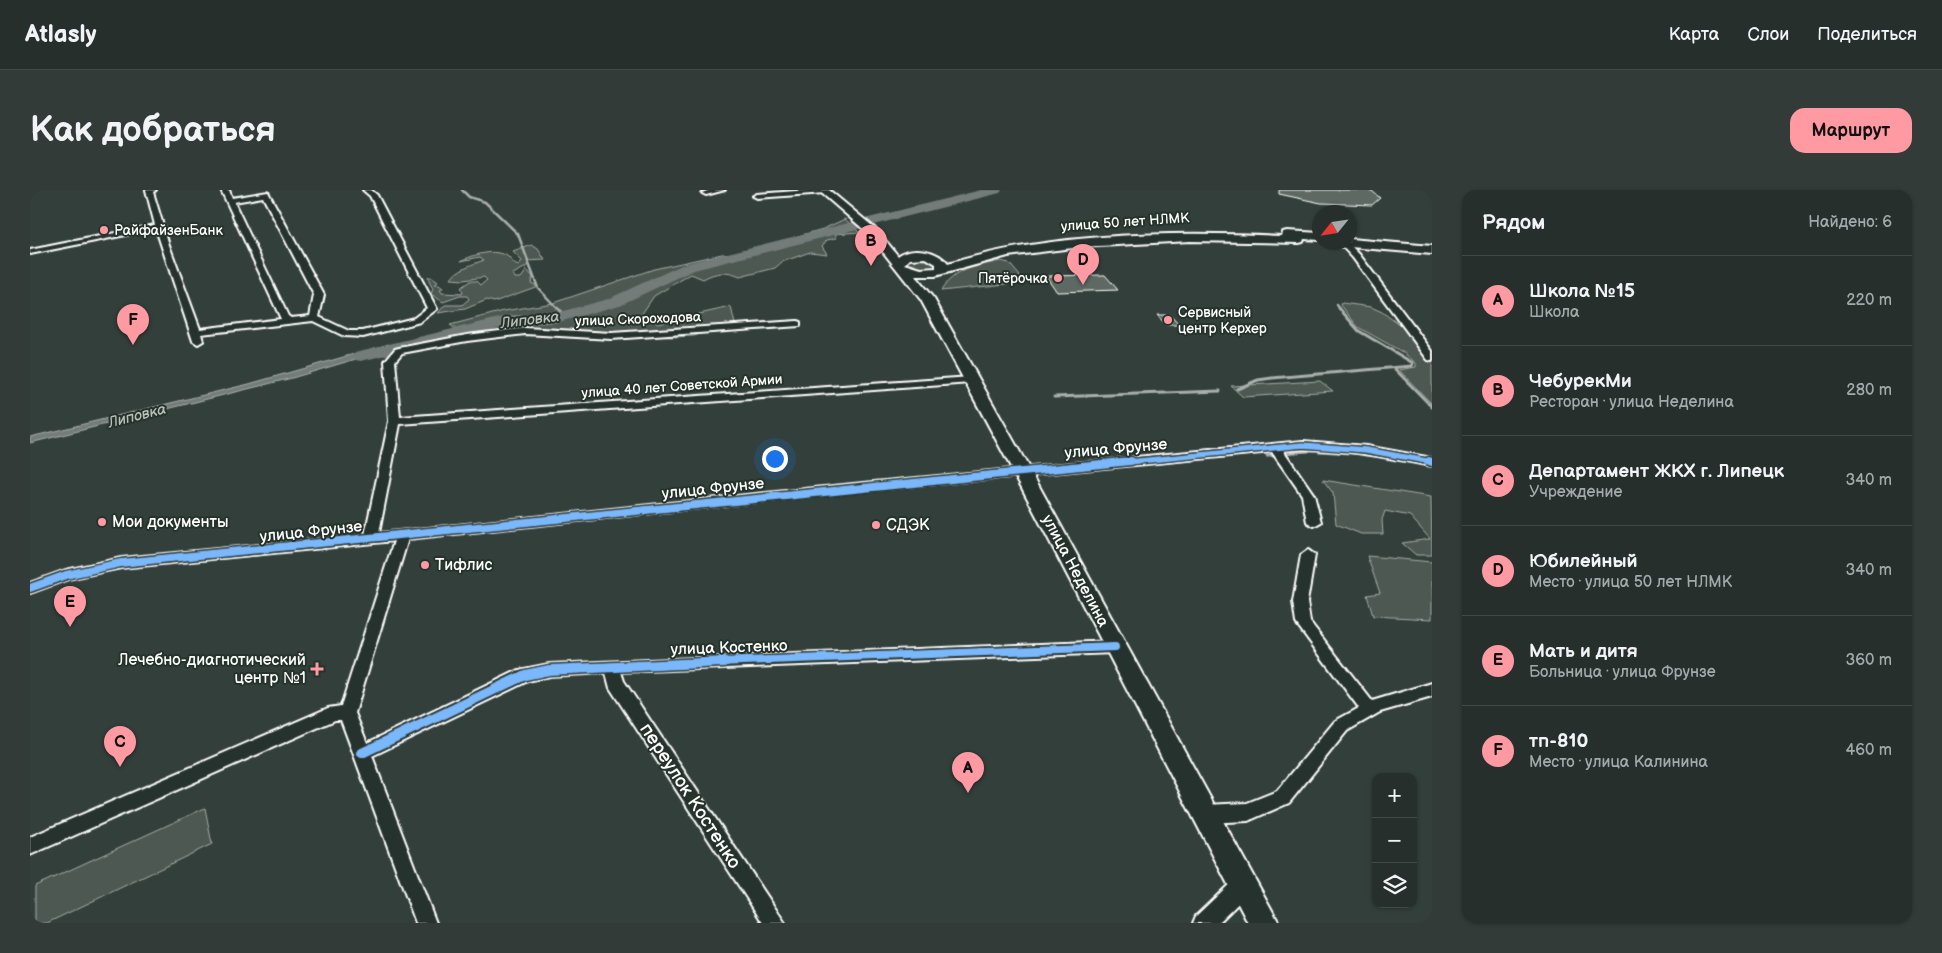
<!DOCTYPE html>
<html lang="ru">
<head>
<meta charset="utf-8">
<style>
  :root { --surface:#262f2c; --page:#323b38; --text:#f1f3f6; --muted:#a4a9a9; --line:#424a48; --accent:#ff9aa2 }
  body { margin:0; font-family:"Balsamiq Sans",sans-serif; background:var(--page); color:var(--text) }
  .controls { position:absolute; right:15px; bottom:15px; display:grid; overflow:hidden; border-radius:10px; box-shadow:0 1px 4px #0004 }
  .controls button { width:45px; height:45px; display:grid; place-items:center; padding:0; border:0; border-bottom:1px solid var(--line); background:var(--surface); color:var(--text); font:25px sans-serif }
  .compass { position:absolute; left:1282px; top:15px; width:45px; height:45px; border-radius:50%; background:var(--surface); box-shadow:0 1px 4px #0004; rotate:240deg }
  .you { position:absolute; left:744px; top:268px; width:18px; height:18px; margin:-12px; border:4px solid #fff; border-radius:50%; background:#1a73e8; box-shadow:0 0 0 8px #1a73e833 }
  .badge { display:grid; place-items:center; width:32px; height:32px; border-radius:50%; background:var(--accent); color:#111; font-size:16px; font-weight:700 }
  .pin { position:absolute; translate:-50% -41px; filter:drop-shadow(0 1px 2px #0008) }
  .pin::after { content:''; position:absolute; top:26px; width:18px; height:15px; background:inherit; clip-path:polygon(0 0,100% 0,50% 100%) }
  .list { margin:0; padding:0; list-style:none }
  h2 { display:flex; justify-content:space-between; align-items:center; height:65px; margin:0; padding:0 20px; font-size:21px }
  h2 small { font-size:16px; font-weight:400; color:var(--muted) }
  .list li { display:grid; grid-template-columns:32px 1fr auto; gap:15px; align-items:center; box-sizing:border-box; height:90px; padding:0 20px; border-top:1px solid var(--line) }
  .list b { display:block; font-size:19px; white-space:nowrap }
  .list p { margin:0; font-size:16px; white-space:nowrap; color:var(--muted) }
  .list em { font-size:16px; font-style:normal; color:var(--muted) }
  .icon { flex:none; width:28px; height:28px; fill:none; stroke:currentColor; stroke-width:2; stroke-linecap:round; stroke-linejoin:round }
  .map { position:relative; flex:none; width:1402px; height:733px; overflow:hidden; border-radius:15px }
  header { display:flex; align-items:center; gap:30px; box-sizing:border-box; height:70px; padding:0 25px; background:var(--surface); border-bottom:1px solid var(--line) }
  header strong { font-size:24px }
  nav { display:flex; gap:28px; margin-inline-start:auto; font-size:18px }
  .intro { display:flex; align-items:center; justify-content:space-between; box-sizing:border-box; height:120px; padding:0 30px }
  h1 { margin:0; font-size:35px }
  .button { padding:12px 22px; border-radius:15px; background:var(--accent); color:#111; font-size:18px; font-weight:700 }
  main { display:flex; gap:30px; padding:0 30px }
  aside { flex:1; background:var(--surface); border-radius:15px; box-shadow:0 1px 4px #0004 }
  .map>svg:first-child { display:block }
  .green { fill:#4d5853; stroke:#a6aca9 }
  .water { fill:#737b78; stroke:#abb0ae }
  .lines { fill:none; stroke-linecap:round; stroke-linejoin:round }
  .stream-far1 { stroke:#abb0ae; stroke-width:2.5 }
  .stream { stroke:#abb0ae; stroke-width:3 }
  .river { fill:#737b78; fill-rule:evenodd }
  .building { fill:#5f6964; stroke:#fff }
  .street-casing { stroke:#fff; stroke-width:4 }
  .secondary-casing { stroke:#fff; stroke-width:4 }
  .street { fill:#26332d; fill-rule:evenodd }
  .secondary { fill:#26332d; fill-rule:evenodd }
  .cycleway-far2-casing { stroke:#26332d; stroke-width:8 }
  .cycleway-far1-casing { stroke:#26332d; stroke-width:11 }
  .cycleway-casing { stroke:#26332d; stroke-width:13 }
  .cycleway-far2 { stroke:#7ab7fb; stroke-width:5.5 }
  .cycleway-far1 { stroke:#7ab7fb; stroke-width:8 }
  .cycleway { stroke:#7ab7fb; stroke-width:10 }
  .poi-dot { fill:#ff9aa2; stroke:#26332d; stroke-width:2 }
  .labels { text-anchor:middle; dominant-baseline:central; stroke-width:4; stroke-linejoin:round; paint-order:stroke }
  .far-street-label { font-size:14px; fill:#fff; stroke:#26332d }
  .far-poi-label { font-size:14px; fill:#fff; stroke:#26332d; text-anchor:start }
  .far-water-label { font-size:15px; font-style:italic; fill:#b9bdbc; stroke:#26332d }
  .street-label { font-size:16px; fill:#fff; stroke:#26332d }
  .poi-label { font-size:16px; fill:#fff; stroke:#26332d; text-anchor:start }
  .near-street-label { font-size:19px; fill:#fff; stroke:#26332d }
</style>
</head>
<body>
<header>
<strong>Atlasly</strong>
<nav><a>Карта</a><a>Слои</a><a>Поделиться</a></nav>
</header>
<div class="intro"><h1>Как добраться</h1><a class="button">Маршрут</a></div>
<main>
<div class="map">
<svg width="1402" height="733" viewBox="0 0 1402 733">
  <rect width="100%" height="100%" fill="#333f3a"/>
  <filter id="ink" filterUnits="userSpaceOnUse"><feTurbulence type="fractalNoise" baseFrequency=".02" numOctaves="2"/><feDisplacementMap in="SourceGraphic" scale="10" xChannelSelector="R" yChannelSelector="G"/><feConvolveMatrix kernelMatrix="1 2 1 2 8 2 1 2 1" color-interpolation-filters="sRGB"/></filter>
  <g filter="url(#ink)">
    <g class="green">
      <path d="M815,29l14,13 -24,2 2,4 -10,2 -5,6 5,8 -17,-2 -28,10 -7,6 -35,9c-14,-6 -24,-5 -37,2l-12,-5 -37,22 -13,19 17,8 73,-16 4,17 -41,12 -22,1 -108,-6 -99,4 -15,-10 54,-14 49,-8 101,-34 68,-15 49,-4 25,-8 -2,-5 29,-8z"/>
      <path d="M502,55l6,4 7,11 -18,1 1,5 -15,8 2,4h6l6,-8 6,7 -2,6 7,3 -44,16 -7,-2 -22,9 -27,4 7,-8h17l7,-6 -2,-3h-7l-17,6 -12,-8 2,-5 -6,-12h4l7,5 -4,3h5l4,3 -3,2 2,3 20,1 1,-2 -3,-4 10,-7h7l4,4 6,-5 -3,-3 -21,3 -12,-1c6,-10 20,-14 33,-19l-4,-3 -19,4c11,-6 34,-13 46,-5 5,4 6,9 12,10l3,-5 -9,-9z"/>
      <polygon points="882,66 904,69 908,76 895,81 874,76 874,69"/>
      <path d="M970,71l9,2 16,19 -84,9c13,-23 35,-24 59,-30z"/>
      <polygon points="1312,113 1341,117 1352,122 1378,141 1402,172 1402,214 1369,180 1386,177 1386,173 1374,163 1328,137 1311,115"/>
      <polygon points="1290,191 1303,201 1213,207 1201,196"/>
      <polygon points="1293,290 1401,307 1402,365 1386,365 1372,353 1400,349 1380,326 1355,321 1352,330 1353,344 1331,344 1306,334 1303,303"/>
      <polygon points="1337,366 1402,372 1402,429 1343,426 1337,405 1350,403"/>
      <polygon points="175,618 182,654 17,733 5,733 5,696"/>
    </g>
    <polygon class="water" points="359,154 363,158 262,188 0,253 0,247 219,194"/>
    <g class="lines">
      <g class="stream-far1">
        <polyline points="432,0 439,7 455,12 488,44 508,98 528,119"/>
        <polyline points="1307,115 1310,119"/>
      </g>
      <g class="stream">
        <polyline points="527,118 535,126"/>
        <polyline points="1365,179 1402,217"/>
        <polyline points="1207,199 1228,190 1242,188 1382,176 1383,173 1329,141 1309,118"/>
        <polyline points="1024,207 1190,201"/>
        <polyline points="1289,261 1336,264"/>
        <polyline points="1253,263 1278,261"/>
        <polyline points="1237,266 1244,266"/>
      </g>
      <polygon class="river" points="951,0 972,0 970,3 664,80 590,115 525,133 482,135 331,171 325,170 322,166 325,162 482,125 518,125 578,109 654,74"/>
    </g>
    <g class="building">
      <polygon points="1249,0 1334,0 1342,1 1350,8 1342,15 1291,13 1249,4"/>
      <polygon points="1075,85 1088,100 1027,102 1016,86"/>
      <polygon points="1127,125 1140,125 1149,135 1136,135"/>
    </g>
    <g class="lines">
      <defs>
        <g id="street">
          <path d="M116,0h10l-3,2 16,53 31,84 81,-10 -60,-129h8l3,8 36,-6 56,103 -5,22 30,14h14l51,-13 13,-10 -57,-112 -7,-6h8l6,5 60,114 -17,13 -57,15 -19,-1 -31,-15 -112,13 2,7 -5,3 -5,-3 -37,-112 -126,25v-4l125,-25zM233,7l51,98 -4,21 -19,2 -3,-2 -54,-114z"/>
          <polygon points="680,0 695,0 676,5 672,3"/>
          <polygon points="779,0 799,1 795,3 727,8 723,6 727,4"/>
          <polygon points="1317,52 1329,64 1402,161 1402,171 1398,170 1323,68 1309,53"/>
          <path d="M767,131l3,1v4l-189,13 -86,-5 -58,7 -65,12 -7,8 5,56 571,-40 5,3 -5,3 -571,41 -21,109 474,-49 450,-43 63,5 66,12v8c-49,-9 -99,-20 -149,-16l31,45 7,27 -7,4 -7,-4 -5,-27 -30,-43 -419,40 -445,47 -53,174 12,30 152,-73 30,-6 566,-23 5,2 3,4 -3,4 -5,2 -494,19 3,9 161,242h-22l-153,-235 -4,-15 -57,3 -21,5 -156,75 64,167h-20l-75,-203h-6l-305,135v-18l298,-129 13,-2 53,-165 -273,27 -53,11 -38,14v-10l36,-13 55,-12 244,-23 24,-114 -4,-60 10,-12 4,-1 68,-13 58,-7 86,5z"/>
          <polygon points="1278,360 1285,365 1277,412 1280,432 1342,511 1402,493 1402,507 1350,522 1317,541 1259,613 1218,631 1175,633 1168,630 1166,624 1168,618 1175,615 1217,613 1247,601 1305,531 1329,518 1266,433 1263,412 1271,365"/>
          <polygon points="1213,685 1220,688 1223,695 1220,702 1188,733 1163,733 1166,726 1206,688"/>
        </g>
        <g id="secondary">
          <path d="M788,0h11l48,40 21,26c14,-11 40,-6 50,8 101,-32 229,-33 334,-28l1,-4 4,-1 33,2v7l-16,-1 -1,3 -4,1 -109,-2 -109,6 -73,9 -73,20h-20l19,23 105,187 240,437h-31l-227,-437 -100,-186 -52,-66zM880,69l16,-1 10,6v4l-15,1 -16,-5z"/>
          <polygon points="1320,49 1402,56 1402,64 1308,56 1302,52 1320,52"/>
        </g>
      </defs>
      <use href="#street" class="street-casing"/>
      <use href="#secondary" class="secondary-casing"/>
      <use href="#street" class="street"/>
      <use href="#secondary" class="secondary"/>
      <defs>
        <polyline id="cycleway-far2" points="1088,273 1273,255 1336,260 1402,272"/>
        <g id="cycleway-far1">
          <polyline points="1399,271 1402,272"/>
          <polyline points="0,398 36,385 91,373 1101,271"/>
          <polyline points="662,473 1085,457"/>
        </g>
        <polyline id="cycleway" points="332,563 495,485 519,480 695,472"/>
      </defs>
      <use href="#cycleway-far2" class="cycleway-far2-casing"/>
      <use href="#cycleway-far1" class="cycleway-far1-casing"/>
      <use href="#cycleway" class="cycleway-casing"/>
      <use href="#cycleway-far2" class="cycleway-far2"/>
      <use href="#cycleway-far1" class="cycleway-far1"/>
      <use href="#cycleway" class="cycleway"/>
    </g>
  </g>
  <g class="poi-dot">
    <circle cx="74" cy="40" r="5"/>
    <circle cx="1028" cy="88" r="5"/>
    <circle cx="1138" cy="130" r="5"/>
    <circle cx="72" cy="332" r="5"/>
    <circle cx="846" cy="335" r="5"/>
    <circle cx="395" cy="375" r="5"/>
    <path d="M284.5 471.5h5v5h5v5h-5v5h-5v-5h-5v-5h5z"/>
  </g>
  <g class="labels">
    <g class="far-street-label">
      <text transform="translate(1095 32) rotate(-4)">улица 50 лет НЛМК</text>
      <text transform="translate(608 129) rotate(-2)">улица Скороходова</text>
      <text transform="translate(652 196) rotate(-4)">улица 40 лет Советской Армии</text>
    </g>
    <g class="far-poi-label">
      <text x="84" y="40">РайфайзенБанк</text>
      <text x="1018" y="88" text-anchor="end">Пятёрочка</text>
      <text x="1148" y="122">Сервисный<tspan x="1148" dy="16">центр Керхер</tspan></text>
    </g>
    <g class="far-water-label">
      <text transform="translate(500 130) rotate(-7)">Липовка</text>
      <text transform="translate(107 226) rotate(-14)">Липовка</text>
    </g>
    <g class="street-label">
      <text transform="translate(1086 259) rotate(-5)">улица Фрунзе</text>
      <text transform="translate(683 299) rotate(-6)">улица Фрунзе</text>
      <text transform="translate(281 342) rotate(-6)">улица Фрунзе</text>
      <text transform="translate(1045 381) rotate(62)">улица Неделина</text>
      <text transform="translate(699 458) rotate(-2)">улица Костенко</text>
    </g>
    <g class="poi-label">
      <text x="82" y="332">Мои документы</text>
      <text x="856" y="335">СДЭК</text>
      <text x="405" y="375">Тифлис</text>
      <text x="276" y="470" text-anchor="end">Лечебно-диагнотический<tspan x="276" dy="18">центр №1</tspan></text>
    </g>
    <g class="near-street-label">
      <text transform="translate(660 606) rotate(57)">переулок Костенко</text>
    </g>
  </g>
</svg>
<div class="controls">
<button>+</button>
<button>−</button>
<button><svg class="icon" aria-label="layers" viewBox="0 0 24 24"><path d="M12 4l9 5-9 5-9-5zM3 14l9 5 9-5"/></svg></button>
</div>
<svg class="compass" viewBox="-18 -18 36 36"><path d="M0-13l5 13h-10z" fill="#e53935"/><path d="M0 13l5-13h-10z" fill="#a4a9a9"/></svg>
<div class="you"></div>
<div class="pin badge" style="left:938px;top:603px">A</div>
<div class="pin badge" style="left:841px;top:76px">B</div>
<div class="pin badge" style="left:90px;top:577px">C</div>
<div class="pin badge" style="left:1053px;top:95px">D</div>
<div class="pin badge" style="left:40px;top:437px">E</div>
<div class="pin badge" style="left:103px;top:155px">F</div>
</div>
<aside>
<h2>Рядом<small>Найдено: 6</small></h2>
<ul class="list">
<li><span class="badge">A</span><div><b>Школа №15</b><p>Школа</p></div><em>220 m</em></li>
<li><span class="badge">B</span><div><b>ЧебурекМи</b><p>Ресторан · улица Неделина</p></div><em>280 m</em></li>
<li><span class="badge">C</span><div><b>Департамент ЖКХ г. Липецк</b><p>Учреждение</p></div><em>340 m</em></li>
<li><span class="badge">D</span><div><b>Юбилейный</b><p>Место · улица 50 лет НЛМК</p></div><em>340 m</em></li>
<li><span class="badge">E</span><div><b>Мать и дитя</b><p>Больница · улица Фрунзе</p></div><em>360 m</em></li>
<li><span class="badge">F</span><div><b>тп-810</b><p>Место · улица Калинина</p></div><em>460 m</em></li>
</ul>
</aside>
</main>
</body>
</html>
